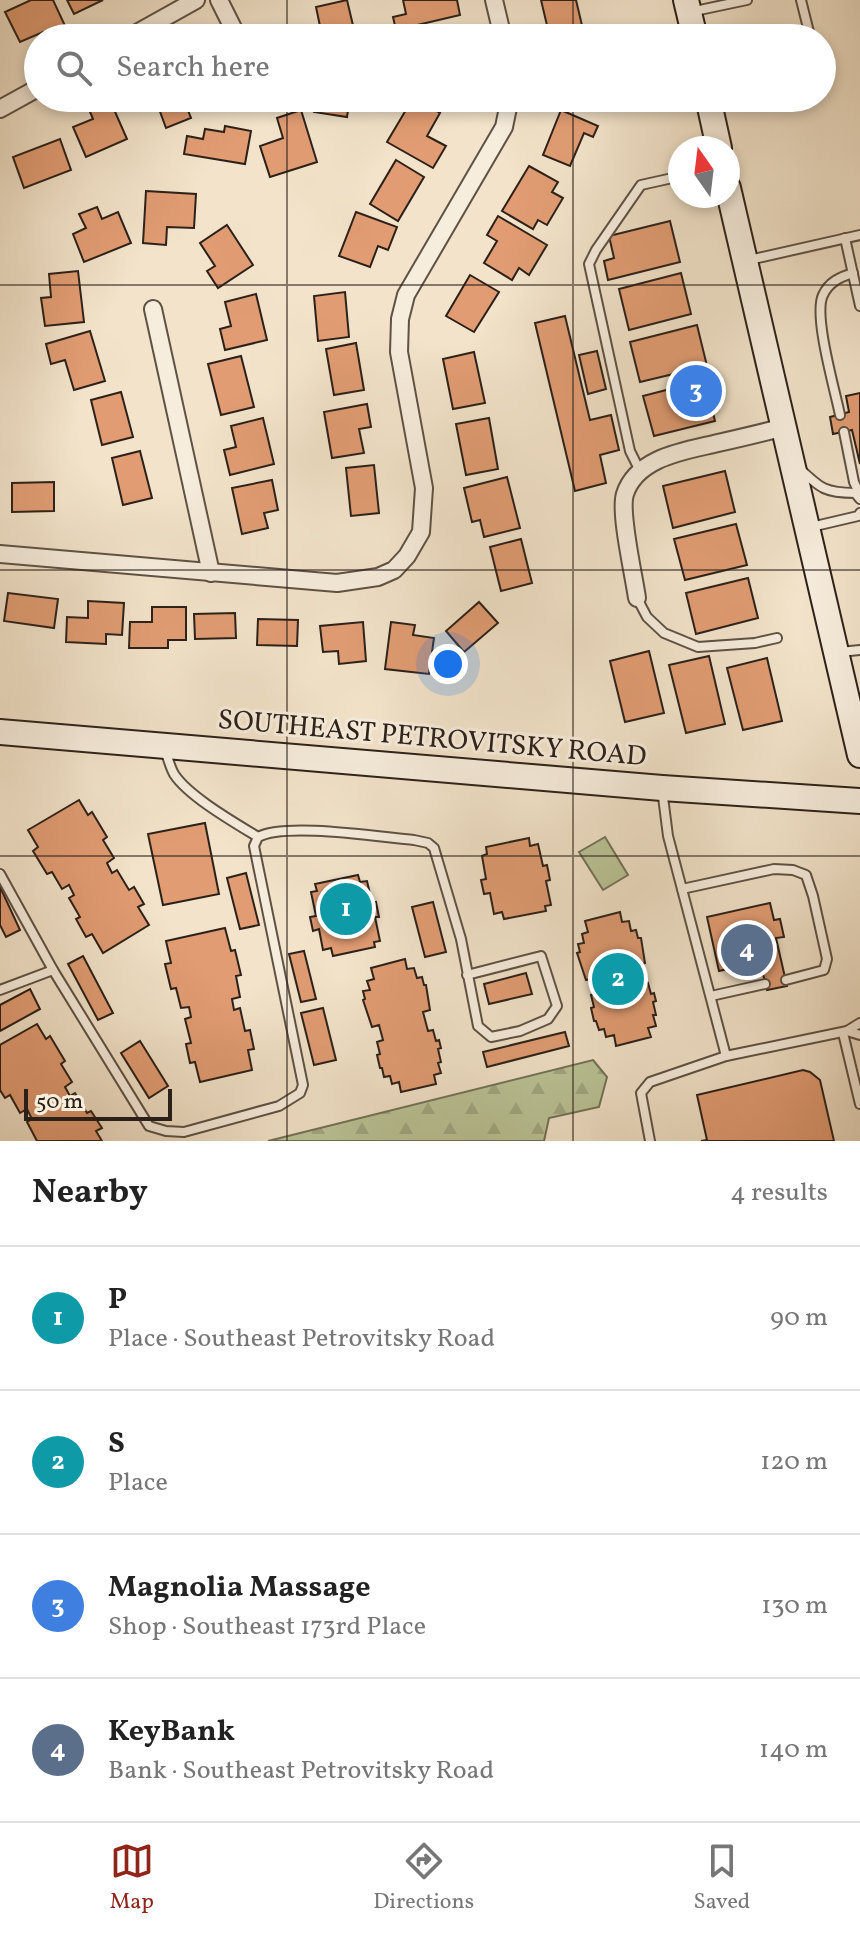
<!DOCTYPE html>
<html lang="en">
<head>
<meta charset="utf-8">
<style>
  :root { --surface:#fff; --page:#f6f6f6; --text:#222; --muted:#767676; --line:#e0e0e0; --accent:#8f2418 }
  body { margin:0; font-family:Vollkorn,serif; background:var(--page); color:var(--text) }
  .compass { position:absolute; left:668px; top:136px; width:72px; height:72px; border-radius:50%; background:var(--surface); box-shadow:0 4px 12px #0003; rotate:346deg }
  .scale { position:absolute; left:24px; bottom:20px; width:148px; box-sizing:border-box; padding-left:8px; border:4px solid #2c2119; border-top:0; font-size:22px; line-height:28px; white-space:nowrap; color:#2c2119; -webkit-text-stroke:6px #f7eddd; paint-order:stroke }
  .you { position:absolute; left:448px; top:664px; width:28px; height:28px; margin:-20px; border:6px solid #fff; border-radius:50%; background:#1a73e8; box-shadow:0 0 0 12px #1a73e833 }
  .badge { display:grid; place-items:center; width:52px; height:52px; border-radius:50%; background:var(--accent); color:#fff; font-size:26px; font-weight:700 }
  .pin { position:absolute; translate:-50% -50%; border:4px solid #fff; box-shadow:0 2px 8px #0006 }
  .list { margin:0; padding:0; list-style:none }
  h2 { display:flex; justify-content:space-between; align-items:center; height:104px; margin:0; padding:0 32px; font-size:34px }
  h2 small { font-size:26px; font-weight:400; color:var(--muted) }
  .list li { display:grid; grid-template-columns:52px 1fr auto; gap:24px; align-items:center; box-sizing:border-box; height:144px; padding:0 32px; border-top:2px solid var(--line) }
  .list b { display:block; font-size:30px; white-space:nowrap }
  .list p { margin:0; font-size:26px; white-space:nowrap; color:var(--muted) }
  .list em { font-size:26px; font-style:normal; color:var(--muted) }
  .icon { flex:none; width:44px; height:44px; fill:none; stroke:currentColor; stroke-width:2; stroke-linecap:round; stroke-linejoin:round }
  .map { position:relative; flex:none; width:860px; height:1141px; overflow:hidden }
  .search { position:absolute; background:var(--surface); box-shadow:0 4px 12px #0003; left:24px; right:24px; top:24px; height:88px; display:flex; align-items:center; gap:20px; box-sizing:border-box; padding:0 28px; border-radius:44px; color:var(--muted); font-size:30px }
  .sheet { height:680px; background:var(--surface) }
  nav { display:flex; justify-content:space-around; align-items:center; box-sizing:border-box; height:112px; border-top:2px solid var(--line); background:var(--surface); font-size:22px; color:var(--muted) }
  nav a { display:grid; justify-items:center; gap:4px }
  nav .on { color:var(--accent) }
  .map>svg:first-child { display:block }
  .forest { fill:url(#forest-firs); stroke:#737258; stroke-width:2 }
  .pitch { fill:#bac497; stroke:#737258; stroke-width:2 }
  .building { fill:#e19c73; stroke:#2c2119; stroke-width:2 }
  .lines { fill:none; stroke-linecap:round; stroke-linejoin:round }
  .lane-casing { stroke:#5e5245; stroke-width:12 }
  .street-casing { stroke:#5e5245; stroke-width:20 }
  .secondary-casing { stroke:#2c2119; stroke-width:28 }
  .lane { stroke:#f7eddd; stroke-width:8 }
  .street { stroke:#f7eddd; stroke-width:16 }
  .secondary { stroke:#f7eddd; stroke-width:24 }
  .grid { fill:none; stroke:#2c2119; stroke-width:2; stroke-opacity:0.55 }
  .labels { text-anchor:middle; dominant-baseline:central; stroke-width:6; stroke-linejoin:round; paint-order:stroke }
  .street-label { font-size:28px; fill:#2c2119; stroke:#f7eddd }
</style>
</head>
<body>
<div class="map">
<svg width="860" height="1141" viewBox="0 0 860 1141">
  <defs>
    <pattern id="forest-firs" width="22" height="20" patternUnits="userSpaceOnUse" patternTransform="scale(2)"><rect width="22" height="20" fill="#bac497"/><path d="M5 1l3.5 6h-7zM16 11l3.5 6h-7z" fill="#a0a882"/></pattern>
  </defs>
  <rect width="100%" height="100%" fill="#f2e3ca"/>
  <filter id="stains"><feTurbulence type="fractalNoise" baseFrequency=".0025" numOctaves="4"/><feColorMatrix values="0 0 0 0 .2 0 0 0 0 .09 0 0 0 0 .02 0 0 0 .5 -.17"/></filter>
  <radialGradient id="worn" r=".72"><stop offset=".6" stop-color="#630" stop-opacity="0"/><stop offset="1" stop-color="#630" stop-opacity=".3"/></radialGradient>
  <polygon class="forest" points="593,1060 607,1077 599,1107 549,1118 544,1141 268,1141"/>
  <polygon class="pitch" points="605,837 628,875 603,890 579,852"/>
  <g class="building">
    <polygon points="31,0 53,0 67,30 50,38 46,38 43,32 20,42 5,12"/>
    <polygon points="67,0 103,0 74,14"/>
    <polygon points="347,0 356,38 312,38 311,34 321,31 316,7"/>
    <polygon points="403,0 457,0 460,15 396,30 393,17 406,14"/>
    <polygon points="541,0 576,0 585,38 550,38"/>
    <polygon points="109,98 127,139 86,157 73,127 93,119 88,107"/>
    <polygon points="155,98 183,98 191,118 166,128"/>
    <polygon points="316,98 350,98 347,117 314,112"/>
    <polygon points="413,98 440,113 427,136 446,146 433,168 387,142"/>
    <polygon points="301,110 317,162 270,177 260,146 283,138 277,118"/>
    <polygon points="561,110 598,126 593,137 584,133 570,166 543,155"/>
    <polygon points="225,126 251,131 245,164 184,154 187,136 203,139 205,129 224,132"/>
    <polygon points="60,139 71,170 24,188 13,157"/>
    <polygon points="396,160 424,177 398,221 370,204"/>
    <polygon points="529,166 558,182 552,192 563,198 547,225 538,220 533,229 502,211"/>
    <polygon points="146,191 196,194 194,228 167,227 166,245 143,243"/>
    <polygon points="97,207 102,219 118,212 131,243 84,262 73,234 86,228 79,214"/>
    <polygon points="356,212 397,227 388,250 378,246 370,267 339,256"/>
    <polygon points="498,216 547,245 529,275 519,268 512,280 484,263 497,241 487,235"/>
    <polygon points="670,221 680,262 608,280 604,261 614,258 609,236"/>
    <polygon points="227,225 253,265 218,288 207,271 215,266 200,243"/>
    <polygon points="78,271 84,322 45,326 41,298 51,297 49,274"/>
    <polygon points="681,273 691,314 629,330 619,289"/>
    <polygon points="470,275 499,292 474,332 446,316"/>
    <polygon points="345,292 349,337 318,341 314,296"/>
    <polygon points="256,294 267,340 225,350 220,329 231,326 225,302"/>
    <polygon points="565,316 590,420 611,415 619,450 600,455 606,483 575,491 535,323"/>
    <polygon points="697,325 707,366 640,382 630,342"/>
    <polygon points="90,331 105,381 74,390 65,360 51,364 46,344"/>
    <polygon points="356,343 364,390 334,395 326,349"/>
    <polygon points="597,351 606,389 588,394 579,355"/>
    <polygon points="474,352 485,403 453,409 443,359"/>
    <polygon points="241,356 254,407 221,415 208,364"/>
    <polygon points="705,380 715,421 654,436 643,396"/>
    <polygon points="121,392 133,437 102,445 91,400"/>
    <polygon points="860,393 860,464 852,430 833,434 830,417 849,412 846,396"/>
    <polygon points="367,404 371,427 359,429 364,453 332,458 324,412"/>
    <polygon points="263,418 274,464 230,475 224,450 236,447 231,426"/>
    <polygon points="489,418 498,469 466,475 456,424"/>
    <polygon points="140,451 152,498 123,505 112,458"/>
    <polygon points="374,465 379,513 351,516 346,468"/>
    <polygon points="725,471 735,512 673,528 663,486"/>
    <polygon points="507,477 520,528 484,537 480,520 472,522 464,488"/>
    <polygon points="272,480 278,510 264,513 268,528 242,534 232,488"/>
    <polygon points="54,482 54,511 12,512 12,483"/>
    <polygon points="736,524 747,565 685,580 674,539"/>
    <polygon points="521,539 532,583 501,591 490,547"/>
    <polygon points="748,578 758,618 696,634 686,593"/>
    <polygon points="8,593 58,599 54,628 4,621"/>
    <polygon points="88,601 124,603 122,635 106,634 106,644 66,642 67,617 88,618"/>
    <polygon points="479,602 498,623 464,652 446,631"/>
    <polygon points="152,607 186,607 186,640 168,640 168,648 129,648 130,622 152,622"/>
    <polygon points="235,613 236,638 195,639 194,614"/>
    <polygon points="258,619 298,620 297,646 257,645"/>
    <polygon points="363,622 366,661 339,664 338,651 323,652 320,626"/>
    <polygon points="391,622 415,625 413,635 434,638 429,674 385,669"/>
    <polygon points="649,651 664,713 625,722 610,661"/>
    <polygon points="709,656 725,724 686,733 669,665"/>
    <polygon points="767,658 782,721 743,730 727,668"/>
    <polygon points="79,800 88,815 92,812 107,837 103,840 114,858 107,863 112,873 117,870 129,890 134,887 144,904 138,907 149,925 103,953 92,934 86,937 76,919 80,917 69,898 74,895 69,885 62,889 52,872 47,874 33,851 38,847 28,830"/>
    <polygon points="205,823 219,894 163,905 148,834"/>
    <polygon points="529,838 530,846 538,844 543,866 547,865 550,880 546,881 551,905 545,906 546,911 504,919 502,912 494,914 490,893 484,894 481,880 486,879 482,856 487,854 486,847"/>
    <polygon points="246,873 259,925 240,929 227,878"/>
    <polygon points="358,875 360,882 367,881 372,903 376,902 379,917 375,917 380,941 374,942 375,947 333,956 331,948 323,950 319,929 313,931 310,917 316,916 311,892 317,891 315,884"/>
    <polygon points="0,887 20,930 6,937 0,925"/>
    <polygon points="433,902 446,952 425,957 412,907"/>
    <polygon points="770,903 774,920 780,919 784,937 776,938 787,986 767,990 760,962 719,971 707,917"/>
    <polygon points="620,912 622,922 629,921 631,931 636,930 638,938 641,938 645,963 638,965 643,984 648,983 651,994 654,993 656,1001 653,1002 656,1015 653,1015 656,1026 648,1028 651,1037 616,1046 614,1035 606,1037 604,1029 599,1030 596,1021 594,1021 591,1008 594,1007 591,995 598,993 594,978 586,980 577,953 580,952 578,944 584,943 582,934 588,932 585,921"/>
    <polygon points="225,928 231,951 235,950 241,975 236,976 240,997 232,999 234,1010 240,1008 245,1031 250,1030 254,1049 248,1050 252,1070 200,1082 195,1062 190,1063 186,1044 191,1043 185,1019 191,1017 189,1007 181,1008 176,988 171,989 165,964 171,963 166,941"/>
    <polygon points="304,951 316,999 301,1002 289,954"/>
    <polygon points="83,956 113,1013 98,1020 68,964"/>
    <polygon points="405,959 407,969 414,968 417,978 422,977 424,985 426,985 430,1010 423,1012 428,1031 433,1030 436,1041 439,1040 441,1048 438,1049 441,1062 438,1063 441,1073 434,1075 436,1084 401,1092 399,1082 392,1084 390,1076 384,1077 382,1068 380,1068 377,1055 380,1054 377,1042 383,1040 379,1025 372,1027 363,1000 365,999 363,991 370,990 367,981 374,979 371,968"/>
    <polygon points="526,973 532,994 489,1004 484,984"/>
    <polygon points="30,989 40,1009 0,1031 0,1005"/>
    <polygon points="323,1008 336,1060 314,1065 301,1013"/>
    <polygon points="37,1024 46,1039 50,1036 65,1061 61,1064 72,1082 65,1087 70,1096 75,1093 87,1113 91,1111 102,1128 96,1131 102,1141 37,1141 27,1122 32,1119 27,1109 20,1113 10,1095 5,1098 0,1090 0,1045"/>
    <polygon points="565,1032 569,1046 487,1067 483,1052"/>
    <polygon points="140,1041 168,1086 149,1098 121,1053"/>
    <polygon points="803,1070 810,1072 820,1080 834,1141 701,1141 707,1140 697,1095"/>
  </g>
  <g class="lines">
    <defs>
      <g id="lane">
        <polyline points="801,0 809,32"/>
        <polyline points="690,12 747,0"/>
        <polyline points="845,238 860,306"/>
        <polyline points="749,260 860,235"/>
        <path d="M840,415c-5,-25 -27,-100 -17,-120 6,-13 17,-18 30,-22"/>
        <polyline points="844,432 854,482 860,495"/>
        <path d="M800,469c20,19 25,24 55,24l5,6"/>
        <polyline points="640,471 630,451 589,264 596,250 641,185 668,179"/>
        <polyline points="811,527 858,516 860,513"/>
        <polyline points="637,598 647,617 664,633 698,647 755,643 777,638"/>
        <polyline points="840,652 860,650"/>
        <path d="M165,750c3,8 5,17 9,24 14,22 61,49 84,63"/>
        <polyline points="662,789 668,836 726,1056"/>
        <polyline points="0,874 53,970"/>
        <polyline points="682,889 774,869 793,870 806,875 813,896 827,959 824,970 786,980"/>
        <path d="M0,990l53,-20 96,156 17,5 18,1 95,-26 21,-13 3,-8 -49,-239 4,-9c27,-15 121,0 156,3l14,3 6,5 27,91 17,87 13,11 29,-6 28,-12 9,-13 -16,-50 -74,19"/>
        <polyline points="711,996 765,984"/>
        <polyline points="847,1031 860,1035"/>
        <polyline points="843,1033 860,1104"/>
        <polyline points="650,1141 641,1093 650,1082 726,1056 847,1031 860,1023"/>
      </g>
      <g id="street">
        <polyline points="219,0 238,38"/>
        <polyline points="494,0 503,38"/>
        <polyline points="128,38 196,0"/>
        <polyline points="0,109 38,88"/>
        <polyline points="153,309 211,573"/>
        <polyline points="0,554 337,583 378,577 394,570 407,556 421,532 424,488 399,352 400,319 406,295 504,127 510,98"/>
        <path d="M637,598c-3,-22 -18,-86 -12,-104 12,-37 60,-43 93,-51 22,-5 44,-10 66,-16"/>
      </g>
      <g id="secondary">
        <polyline points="686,0 695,38"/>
        <polyline points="708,98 719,148"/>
        <polyline points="728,188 860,755"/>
        <polyline points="0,732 662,788 860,801"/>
      </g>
    </defs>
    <use href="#lane" class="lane-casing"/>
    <use href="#street" class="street-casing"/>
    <use href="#secondary" class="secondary-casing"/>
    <use href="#lane" class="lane"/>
    <use href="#street" class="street"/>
    <use href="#secondary" class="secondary"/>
  </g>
  <path class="grid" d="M287,0v38M573,0v38M287,98v1043M573,98v1043M0,285h860M0,570h860M0,856h860"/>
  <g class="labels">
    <g class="street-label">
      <text transform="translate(432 739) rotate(5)">SOUTHEAST PETROVITSKY ROAD</text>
    </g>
  </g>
  <rect width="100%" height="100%" filter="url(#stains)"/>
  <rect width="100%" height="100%" fill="url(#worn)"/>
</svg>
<svg class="compass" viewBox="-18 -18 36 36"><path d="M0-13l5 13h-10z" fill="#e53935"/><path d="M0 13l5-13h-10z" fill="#767676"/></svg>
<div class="scale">50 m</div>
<div class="you"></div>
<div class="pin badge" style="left:346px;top:909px;background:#0f9aa8">1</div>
<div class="pin badge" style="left:618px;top:979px;background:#0f9aa8">2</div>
<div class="pin badge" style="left:696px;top:391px;background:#3f7fe0">3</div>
<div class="pin badge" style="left:747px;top:950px;background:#5c6f8a">4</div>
<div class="search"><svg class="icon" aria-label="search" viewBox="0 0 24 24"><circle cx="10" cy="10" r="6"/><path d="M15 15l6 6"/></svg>Search here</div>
</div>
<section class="sheet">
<h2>Nearby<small>4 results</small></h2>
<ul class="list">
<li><span class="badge" style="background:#0f9aa8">1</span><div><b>P</b><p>Place · Southeast Petrovitsky Road</p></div><em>90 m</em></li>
<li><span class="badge" style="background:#0f9aa8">2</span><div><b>S</b><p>Place</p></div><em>120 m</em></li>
<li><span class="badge" style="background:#3f7fe0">3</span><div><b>Magnolia Massage</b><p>Shop · Southeast 173rd Place</p></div><em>130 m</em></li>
<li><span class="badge" style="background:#5c6f8a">4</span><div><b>KeyBank</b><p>Bank · Southeast Petrovitsky Road</p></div><em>140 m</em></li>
</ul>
</section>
<nav>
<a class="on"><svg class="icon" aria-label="map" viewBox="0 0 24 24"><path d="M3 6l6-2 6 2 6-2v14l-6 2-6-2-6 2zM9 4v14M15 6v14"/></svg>Map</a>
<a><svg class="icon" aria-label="directions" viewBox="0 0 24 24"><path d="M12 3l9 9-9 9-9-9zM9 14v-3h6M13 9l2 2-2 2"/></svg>Directions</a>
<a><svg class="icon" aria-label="saved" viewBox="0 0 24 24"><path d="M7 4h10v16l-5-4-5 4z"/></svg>Saved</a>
</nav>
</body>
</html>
